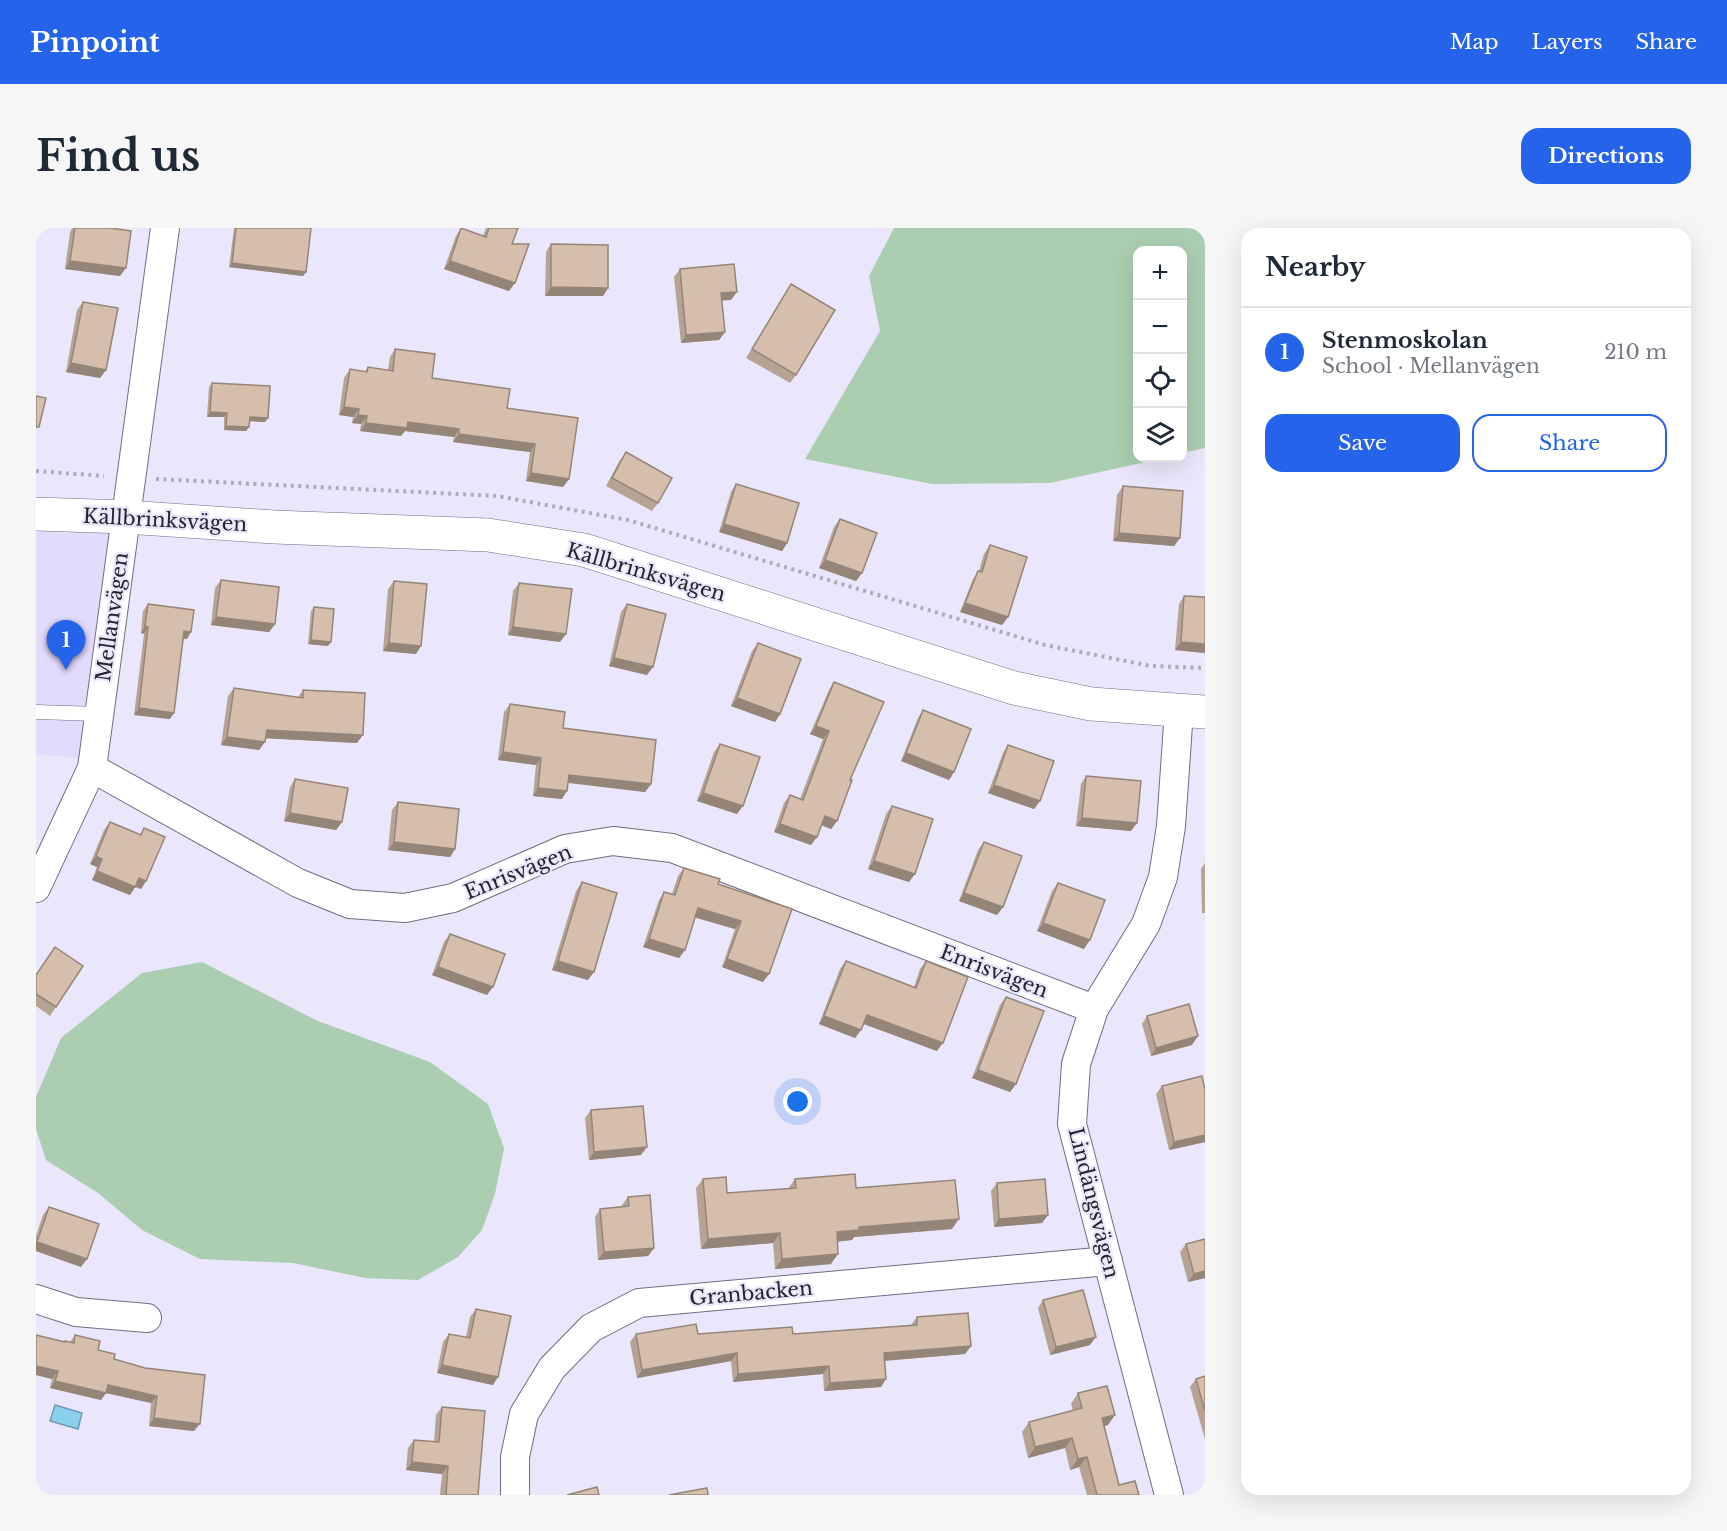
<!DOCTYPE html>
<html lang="en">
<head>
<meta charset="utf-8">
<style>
  :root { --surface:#fff; --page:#f6f6f7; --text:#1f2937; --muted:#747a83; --line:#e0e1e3; --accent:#2563eb }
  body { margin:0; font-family:"Libre Baskerville",serif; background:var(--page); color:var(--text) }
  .controls { position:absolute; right:18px; top:18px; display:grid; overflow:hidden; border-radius:12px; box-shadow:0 6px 24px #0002 }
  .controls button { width:54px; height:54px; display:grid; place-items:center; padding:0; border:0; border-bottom:2px solid var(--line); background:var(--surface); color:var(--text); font:30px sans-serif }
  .you { position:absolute; left:762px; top:874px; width:21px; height:21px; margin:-15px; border:4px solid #fff; border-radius:50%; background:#1a73e8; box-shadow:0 0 0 9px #1a73e833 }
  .badge { display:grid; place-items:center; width:39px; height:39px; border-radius:50%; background:var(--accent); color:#fff; font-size:20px; font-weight:700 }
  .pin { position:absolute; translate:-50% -50px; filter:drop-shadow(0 2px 3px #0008) }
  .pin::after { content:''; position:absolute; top:32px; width:21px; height:18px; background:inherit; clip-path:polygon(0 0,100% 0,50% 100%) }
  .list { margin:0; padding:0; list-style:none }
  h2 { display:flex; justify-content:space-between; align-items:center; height:78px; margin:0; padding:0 24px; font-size:26px }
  h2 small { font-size:20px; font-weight:400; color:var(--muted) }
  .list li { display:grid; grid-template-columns:39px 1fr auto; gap:18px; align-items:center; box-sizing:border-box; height:90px; padding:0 24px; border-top:2px solid var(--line) }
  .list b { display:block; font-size:22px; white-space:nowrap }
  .list p { margin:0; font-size:20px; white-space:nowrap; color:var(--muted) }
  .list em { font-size:20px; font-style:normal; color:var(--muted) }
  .actions { display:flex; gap:12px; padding:18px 24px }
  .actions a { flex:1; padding:14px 0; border:2px solid var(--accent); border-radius:18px; text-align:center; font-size:21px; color:var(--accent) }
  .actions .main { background:var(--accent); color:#fff }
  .icon { flex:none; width:33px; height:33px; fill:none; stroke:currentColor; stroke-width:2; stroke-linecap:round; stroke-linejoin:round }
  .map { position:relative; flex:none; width:1169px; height:1267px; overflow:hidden; border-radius:18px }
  header { display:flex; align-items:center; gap:36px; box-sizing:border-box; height:84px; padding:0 30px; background:var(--accent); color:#fff }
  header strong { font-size:28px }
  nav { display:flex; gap:33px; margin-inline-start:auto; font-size:21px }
  .intro { display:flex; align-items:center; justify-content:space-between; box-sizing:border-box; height:144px; padding:0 36px }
  h1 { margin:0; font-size:42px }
  .button { padding:15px 27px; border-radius:18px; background:var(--accent); color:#fff; font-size:21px; font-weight:700 }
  main { display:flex; gap:36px; padding:0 36px }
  aside { flex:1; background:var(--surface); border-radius:18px; box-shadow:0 6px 24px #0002 }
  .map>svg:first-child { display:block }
  .built { fill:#e2dbfc }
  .green { fill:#abceb2 }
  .water { fill:#8bcfef; stroke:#6c9bb5; stroke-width:1.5 }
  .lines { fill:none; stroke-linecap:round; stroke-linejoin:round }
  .service-casing { stroke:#716c83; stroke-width:15 }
  .minor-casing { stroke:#716c83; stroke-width:30 }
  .tertiary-casing { stroke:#716c83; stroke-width:34 }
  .path { stroke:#adaabc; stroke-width:4; stroke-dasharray:3 4.5; stroke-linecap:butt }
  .service { stroke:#fff; stroke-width:14 }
  .minor { stroke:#fff; stroke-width:28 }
  .tertiary { stroke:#fff; stroke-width:33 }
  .wall { fill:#b7a394 }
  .shaded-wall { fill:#958578 }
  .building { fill:#d5beac; stroke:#958578; stroke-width:1.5 }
  .labels { text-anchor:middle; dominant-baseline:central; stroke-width:4.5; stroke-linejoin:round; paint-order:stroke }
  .street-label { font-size:20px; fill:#25232d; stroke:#eae6fb }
</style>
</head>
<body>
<header>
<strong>Pinpoint</strong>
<nav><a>Map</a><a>Layers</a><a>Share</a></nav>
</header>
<div class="intro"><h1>Find us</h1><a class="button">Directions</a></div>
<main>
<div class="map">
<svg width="1169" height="1267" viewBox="0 0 1169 1267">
  <rect width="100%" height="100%" fill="#eae6fb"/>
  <polygon class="built" points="0,278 81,283 51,531 0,526"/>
  <g class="green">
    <polygon points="858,0 1169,0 1169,220 1147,225 1146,22 1102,22 1102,230 1128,230 1014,255 896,256 769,231 844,103 833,48"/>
    <polygon points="166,734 282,793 394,834 452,876 468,920 459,966 446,1002 422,1029 382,1052 329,1050 257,1035 164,1031 106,1002 62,965 10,932 0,901 0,869 25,810 106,745"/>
  </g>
  <polygon class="water" points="19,1177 46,1185 42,1201 14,1193"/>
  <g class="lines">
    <defs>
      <polyline id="service" points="0,484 63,486"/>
      <g id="minor">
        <polyline points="56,540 262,655 314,676 369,680 417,670 529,621 577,613 636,620 1058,781"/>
        <polyline points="0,660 56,540 129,0"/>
        <polyline points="0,1071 40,1084 111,1090"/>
        <polyline points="479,1267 479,1229 488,1186 516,1140 555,1100 603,1075 1072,1033"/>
        <polyline points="1133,1267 1036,896 1040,836 1058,781 1110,696 1127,649 1135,598 1143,482"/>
      </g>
      <polyline id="tertiary" points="0,286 90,289 238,299 452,307 548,322 978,460 1055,476 1169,484"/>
    </defs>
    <use href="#service" class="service-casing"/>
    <use href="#minor" class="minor-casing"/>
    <use href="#tertiary" class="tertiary-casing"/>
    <g class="path">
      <polyline points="0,243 68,248"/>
      <polyline points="120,251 461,268 592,292 1009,417 1115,438 1169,440"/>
    </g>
    <use href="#service" class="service"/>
    <use href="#minor" class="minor"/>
    <use href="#tertiary" class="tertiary"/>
  </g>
  <g class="wall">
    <polygon points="36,0 74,0 84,48 29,41 34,4"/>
    <polygon points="198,0 275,0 270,44 267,48 193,39"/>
    <polygon points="425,0 447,8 450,0 482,0 476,16 473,63 408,41 420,8"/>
    <polygon points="515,16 572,60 567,68 509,68 510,24"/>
    <polygon points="644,41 695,72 686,72 689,104 683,112 645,115 638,49"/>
    <polygon points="755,56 760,147 754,155 710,130"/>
    <polygon points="47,74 70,142 64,150 30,144 41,82"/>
    <polygon points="359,121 396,150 471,180 533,251 527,259 490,253 494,224 417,214 418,209 369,203 365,208 324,203 325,196 316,195 317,189 303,187 308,150 314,141 329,143 332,139 352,142 354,129"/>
    <polygon points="176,155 229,194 214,193 213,199 210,203 188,202 188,189 171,189 173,159"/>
    <polygon points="590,224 622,275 616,283 570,258 584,232"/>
    <polygon points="700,256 751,315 746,323 683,304 695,264"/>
    <polygon points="1087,258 1144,310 1138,318 1077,313 1081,267"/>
    <polygon points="804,291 826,345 820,353 783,340 798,299"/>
    <polygon points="954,317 972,389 966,397 924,384 937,351 943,343 948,326"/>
    <polygon points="185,352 239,396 233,404 175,397 179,360"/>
    <polygon points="358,353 380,426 347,423 352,361"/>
    <polygon points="483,355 524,414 472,407 477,363"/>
    <polygon points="1148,368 1169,369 1169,425 1139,422 1143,376"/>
    <polygon points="112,376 151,411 147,411 134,491 98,487 108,406 105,405 107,383"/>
    <polygon points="591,376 611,447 573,438 585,384"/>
    <polygon points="278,379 292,418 272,416 275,383"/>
    <polygon points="722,415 744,486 739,494 695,478 716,423"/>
    <polygon points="798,454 814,552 801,593 795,601 785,597 775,617 738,604 748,575 754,567 764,571 787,511 774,506 793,462"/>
    <polygon points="198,460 262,469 267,462 321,515 229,510 229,514 223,522 185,517 192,468"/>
    <polygon points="474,476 527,500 615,556 609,564 532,555 526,571 497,568 500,537 462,532 468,484"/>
    <polygon points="887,482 918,544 913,552 865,533 882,490"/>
    <polygon points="684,516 701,586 661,573 678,524"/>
    <polygon points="972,517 1004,573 998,581 952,565 967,525"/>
    <polygon points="1050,548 1095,603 1040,598 1045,556"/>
    <polygon points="259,551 306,594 300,602 248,593 254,559"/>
    <polygon points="362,574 419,621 414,629 352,622 356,582"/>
    <polygon points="856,578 873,654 832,641 850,586"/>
    <polygon points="74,594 104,607 108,600 110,653 105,661 99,659 94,667 56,652 61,639 54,636 68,602"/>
    <polygon points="948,614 967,679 961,687 923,673 942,622"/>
    <polygon points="1169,635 1169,685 1166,685 1165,641"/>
    <polygon points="648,640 682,656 756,681 727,754 686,739 699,701 659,689 649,722 643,730 607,719 623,672 628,664 636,666 642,648"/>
    <polygon points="546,654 552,752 516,742 540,663"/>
    <polygon points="1022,655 1048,721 1001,703 1016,663"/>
    <polygon points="414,706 451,767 396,747 408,714"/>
    <polygon points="810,733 878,759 884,741 890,733 901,823 828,796 825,802 819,810 783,796 804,741"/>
    <polygon points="47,738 14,788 0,778 0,747"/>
    <polygon points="970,769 980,856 974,864 936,850 964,777"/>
    <polygon points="1111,788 1156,817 1115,828 1106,796"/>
    <polygon points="1126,858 1169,914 1133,922 1120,866"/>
    <polygon points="555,882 605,927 553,932 549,890"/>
    <polygon points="667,951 691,965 752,961 759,951 820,960 916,1001 818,1009 816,1012 801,1014 795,1036 739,1041 737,1015 665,1021 660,960"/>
    <polygon points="961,955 1012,987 1006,995 958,999 955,963"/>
    <polygon points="592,969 618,1020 612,1028 562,1032 559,989 564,981 586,979 586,977"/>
    <polygon points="13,979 45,1039 0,1023 0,1008 7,987"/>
    <polygon points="1169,1011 1169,1050 1152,1054 1144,1024 1150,1016"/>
    <polygon points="1007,1072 1054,1117 1014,1127 1002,1080"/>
    <polygon points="440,1081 457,1157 401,1145 407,1114 413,1106 430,1109 434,1089"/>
    <polygon points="881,1089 935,1118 929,1126 849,1133 845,1159 788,1163 787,1146 697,1154 695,1133 601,1150 594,1114 600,1106 757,1106 875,1097"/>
    <polygon points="0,1107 28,1114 29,1113 34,1114 39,1107 78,1131 109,1140 158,1203 113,1198 115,1175 70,1165 65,1172 14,1160 16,1151 0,1147"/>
    <polygon points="1169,1148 1169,1211 1154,1159 1160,1151"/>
    <polygon points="1042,1165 1072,1197 1068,1198 1083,1257 1103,1267 1051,1267 1043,1239 1034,1242 1029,1220 992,1230 986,1204 993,1194 1037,1183 1035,1176"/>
    <polygon points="406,1179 442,1267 404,1267 406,1246 370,1242 372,1220 378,1212 398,1214 400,1187"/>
  </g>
  <g class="shaded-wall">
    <polygon points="34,33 90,40 84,48 29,41"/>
    <polygon points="414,33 479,55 473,63 408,41"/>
    <polygon points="196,35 270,44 267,48 193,39"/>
    <polygon points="515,59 572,60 567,68 509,68"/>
    <polygon points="701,64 695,72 679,73 685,65"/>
    <polygon points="689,104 683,112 645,115 650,107"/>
    <polygon points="35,135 70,142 64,150 30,144"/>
    <polygon points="308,179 323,181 317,189 303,187"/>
    <polygon points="174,184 191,185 188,189 171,189"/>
    <polygon points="322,187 331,188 325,196 316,195"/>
    <polygon points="214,189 232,190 229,194 211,193"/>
    <polygon points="372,194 423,201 418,209 369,203 365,208 324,203 330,195"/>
    <polygon points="190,198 213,199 210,203 188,202"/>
    <polygon points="423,206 499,216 494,224 417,214"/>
    <polygon points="495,245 533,251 527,259 490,253"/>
    <polygon points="688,296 751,315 746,323 683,304"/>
    <polygon points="1083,305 1144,310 1138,318 1077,313"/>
    <polygon points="789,332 826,345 820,353 783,340"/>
    <polygon points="929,375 972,389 966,397 924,384"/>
    <polygon points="180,389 239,396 233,404 175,397"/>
    <polygon points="109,398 112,399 108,406 105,405"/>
    <polygon points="477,399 530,406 524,414 472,407"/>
    <polygon points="148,403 155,404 151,411 143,410"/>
    <polygon points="275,412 295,414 292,418 272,416"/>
    <polygon points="1145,414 1169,416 1169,425 1139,422"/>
    <polygon points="353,415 385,418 380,426 347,423"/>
    <polygon points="578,430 617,439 611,447 573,438"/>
    <polygon points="701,470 744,486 739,494 695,478"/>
    <polygon points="103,480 138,485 134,491 98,487"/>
    <polygon points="780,498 793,503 787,511 774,506"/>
    <polygon points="231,502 327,507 321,515 225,510"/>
    <polygon points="191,509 229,514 223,522 185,517"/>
    <polygon points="467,524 505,530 500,537 462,532"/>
    <polygon points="870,525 918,544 913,552 865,533"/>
    <polygon points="533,547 615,556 609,564 527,554"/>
    <polygon points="958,557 1004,573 998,581 952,565"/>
    <polygon points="502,560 531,563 526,571 497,568"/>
    <polygon points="667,565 707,578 701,586 661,573"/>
    <polygon points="254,585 306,594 300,602 248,593"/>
    <polygon points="789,588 801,593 795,601 783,596"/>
    <polygon points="1046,590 1101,595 1095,603 1040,598"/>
    <polygon points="744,596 781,609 775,617 738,604"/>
    <polygon points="358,614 419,621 414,629 352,622"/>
    <polygon points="60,628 66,631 61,639 54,636"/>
    <polygon points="838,633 879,646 873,654 832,641"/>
    <polygon points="61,643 99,659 94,667 56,652"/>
    <polygon points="103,650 110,653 105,661 98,658"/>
    <polygon points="928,665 967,679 961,687 923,673"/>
    <polygon points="662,680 705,693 699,701 657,689"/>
    <polygon points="1007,695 1054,712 1048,721 1001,703"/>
    <polygon points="613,711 649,722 643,730 607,719"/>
    <polygon points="691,731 733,746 727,754 686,739"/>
    <polygon points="522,733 558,744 552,752 516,742"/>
    <polygon points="402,739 457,759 451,767 396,747"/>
    <polygon points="831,787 907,815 901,823 825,795"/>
    <polygon points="788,788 825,802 819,810 783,796"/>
    <polygon points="1162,808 1156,817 1115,828 1120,820"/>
    <polygon points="942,842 980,856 974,864 936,850"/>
    <polygon points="1169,907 1169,914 1133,922 1138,914"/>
    <polygon points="611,919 605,927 553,932 558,924"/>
    <polygon points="1012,987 1006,995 958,999 963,991"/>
    <polygon points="923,991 916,1001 818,1009 816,1012 794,1014 801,1004 823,999"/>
    <polygon points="744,1005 737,1015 665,1021 672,1011"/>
    <polygon points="1,1014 51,1031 45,1039 0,1023 0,1015"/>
    <polygon points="618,1020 612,1028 562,1032 568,1024"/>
    <polygon points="802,1026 795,1036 739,1041 746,1031"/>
    <polygon points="1169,1043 1169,1050 1152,1054 1158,1046"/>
    <polygon points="1060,1109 1054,1117 1014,1127 1020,1119"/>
    <polygon points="935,1118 929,1126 843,1133 848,1125"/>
    <polygon points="701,1125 695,1133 601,1150 606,1142"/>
    <polygon points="406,1137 462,1149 457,1157 401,1145"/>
    <polygon points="0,1138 22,1143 16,1151 0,1147"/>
    <polygon points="793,1138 787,1146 697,1154 702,1146"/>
    <polygon points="850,1151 845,1159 788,1163 794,1155"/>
    <polygon points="19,1153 72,1157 121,1168 115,1175 70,1165 65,1172 14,1160"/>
    <polygon points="1079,1187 1072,1197 1059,1201 1066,1190"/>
    <polygon points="118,1190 164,1196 158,1203 113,1198"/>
    <polygon points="1036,1210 1029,1220 992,1230 999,1219"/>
    <polygon points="1051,1229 1043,1239 1034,1242 1042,1231"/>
    <polygon points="376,1234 412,1238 406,1246 370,1242"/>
  </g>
  <g class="building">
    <polygon points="39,0 74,0 95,3 90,40 34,33"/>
    <polygon points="200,0 275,0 270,44 196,35"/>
    <polygon points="425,0 450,9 453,0 482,0 476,16 493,16 479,55 414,33"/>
    <polygon points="515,16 572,17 572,60 515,59"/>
    <polygon points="698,36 701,64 685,65 689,104 650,107 644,41"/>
    <polygon points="755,56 799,82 760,147 716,121"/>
    <polygon points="47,74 82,80 70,142 35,135"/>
    <polygon points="359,121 399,126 396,150 474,161 471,180 542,190 533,251 495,245 499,216 423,206 423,201 372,194 371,200 330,195 331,188 322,187 323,181 308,179 314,141 331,144 332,139 357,143"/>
    <polygon points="176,155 234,158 232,190 214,189 213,199 190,198 191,185 174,184"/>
    <polygon points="0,168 10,170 3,199 0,199"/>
    <polygon points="590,224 636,250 622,275 576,250"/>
    <polygon points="700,256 763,275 751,315 688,296"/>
    <polygon points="1087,258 1147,263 1144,310 1083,305"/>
    <polygon points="804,291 841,305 826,345 789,332"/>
    <polygon points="954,317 991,329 972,389 929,375 942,343 946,344"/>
    <polygon points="185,352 243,359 239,396 180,389"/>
    <polygon points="358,353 391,356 385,418 353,415"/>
    <polygon points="483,355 536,361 530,406 477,399"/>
    <polygon points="1148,368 1169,369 1169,416 1145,414"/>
    <polygon points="112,376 158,382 155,404 148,403 138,485 103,480 112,399 109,398"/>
    <polygon points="591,376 630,386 617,439 578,430"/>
    <polygon points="278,379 298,381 295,414 275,412"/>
    <polygon points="722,415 765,431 744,486 701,470"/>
    <polygon points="798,454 848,474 814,552 816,552 801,593 789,588 781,609 744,596 754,567 767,572 793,503 780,498"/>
    <polygon points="198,460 267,470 267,462 329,465 327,507 231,502 229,514 191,509"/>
    <polygon points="474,476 529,484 527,500 620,512 615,556 533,547 531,563 502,560 505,530 467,524"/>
    <polygon points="887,482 935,501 918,544 870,525"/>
    <polygon points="684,516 724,529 707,578 667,565"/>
    <polygon points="972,517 1018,533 1004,573 958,557"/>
    <polygon points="1050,548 1105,553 1101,595 1046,590"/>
    <polygon points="259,551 312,560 306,594 254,585"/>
    <polygon points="362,574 423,581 419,621 358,614"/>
    <polygon points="856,578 897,591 879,646 838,633"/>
    <polygon points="74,594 105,607 108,600 129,609 110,653 103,650 99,659 61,643 66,631 60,628"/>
    <polygon points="948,614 986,628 967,679 928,665"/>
    <polygon points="648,640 684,651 682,656 756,681 733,746 691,731 705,693 662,680 649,722 613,711 628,664 639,667"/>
    <polygon points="546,654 581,665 558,744 522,733"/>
    <polygon points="1022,655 1069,672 1054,712 1007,695"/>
    <polygon points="414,706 469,726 457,759 402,739"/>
    <polygon points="19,719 47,738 20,779 0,766 0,747"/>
    <polygon points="810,733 880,760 890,733 932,749 907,815 831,787 825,802 788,788"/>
    <polygon points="970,769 1008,783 980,856 942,842"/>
    <polygon points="1153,776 1162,808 1120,820 1111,788"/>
    <polygon points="1166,848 1169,862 1169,907 1138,914 1126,858"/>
    <polygon points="607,878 611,919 558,924 555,882"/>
    <polygon points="819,946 820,960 919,952 923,991 823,999 823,1002 801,1004 802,1026 746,1031 744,1005 672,1011 667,951 690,949 691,965 760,960 759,951"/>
    <polygon points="1009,951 1012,987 963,991 961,955"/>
    <polygon points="614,967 618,1020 568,1024 564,981 593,978 592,969"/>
    <polygon points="13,979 63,996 51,1031 1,1014"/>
    <polygon points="1169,1011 1169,1043 1158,1046 1150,1016"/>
    <polygon points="1047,1062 1060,1109 1020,1119 1007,1072"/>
    <polygon points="440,1081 475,1088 462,1149 406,1137 413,1106 434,1110"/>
    <polygon points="932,1085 935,1118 848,1125 850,1151 794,1155 793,1138 702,1146 701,1125 606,1142 600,1106 660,1096 662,1106 756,1099 757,1106 881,1097 881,1089"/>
    <polygon points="0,1107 29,1114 29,1113 38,1115 39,1107 64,1113 62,1122 79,1126 78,1131 109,1140 169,1147 164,1196 118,1190 121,1168 72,1157 70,1165 19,1153 22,1143 0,1138"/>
    <polygon points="1169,1148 1169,1183 1160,1151"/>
    <polygon points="1071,1158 1079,1187 1066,1190 1083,1257 1099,1253 1103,1267 1061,1267 1051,1229 1042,1231 1036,1210 999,1219 993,1194 1046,1180 1042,1165"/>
    <polygon points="406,1179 449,1183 442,1267 410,1267 412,1238 376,1234 378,1212 403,1214"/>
    <polygon points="561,1259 563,1267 531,1267"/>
    <polygon points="671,1260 672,1267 633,1267"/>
  </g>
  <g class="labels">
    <g class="street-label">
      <text transform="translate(129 292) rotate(3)">Källbrinksvägen</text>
      <text transform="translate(610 344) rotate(16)">Källbrinksvägen</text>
      <text transform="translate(76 389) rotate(-82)">Mellanvägen</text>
      <text transform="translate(482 644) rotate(-22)">Enrisvägen</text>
      <text transform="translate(958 743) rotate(21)">Enrisvägen</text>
      <text transform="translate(1058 975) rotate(76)">Lindängsvägen</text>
      <text transform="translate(715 1065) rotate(-5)">Granbacken</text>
    </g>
  </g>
</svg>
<div class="controls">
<button>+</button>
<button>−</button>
<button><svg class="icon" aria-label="locate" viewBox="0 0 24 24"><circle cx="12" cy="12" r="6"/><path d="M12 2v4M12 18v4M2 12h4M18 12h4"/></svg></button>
<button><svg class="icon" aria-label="layers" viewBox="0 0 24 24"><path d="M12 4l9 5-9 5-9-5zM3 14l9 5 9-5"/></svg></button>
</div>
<div class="you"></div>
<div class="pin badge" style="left:30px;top:442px">1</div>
</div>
<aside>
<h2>Nearby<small></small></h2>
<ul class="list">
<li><span class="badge">1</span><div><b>Stenmoskolan</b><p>School · Mellanvägen</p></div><em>210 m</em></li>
</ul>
<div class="actions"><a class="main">Save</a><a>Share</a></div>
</aside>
</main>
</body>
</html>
